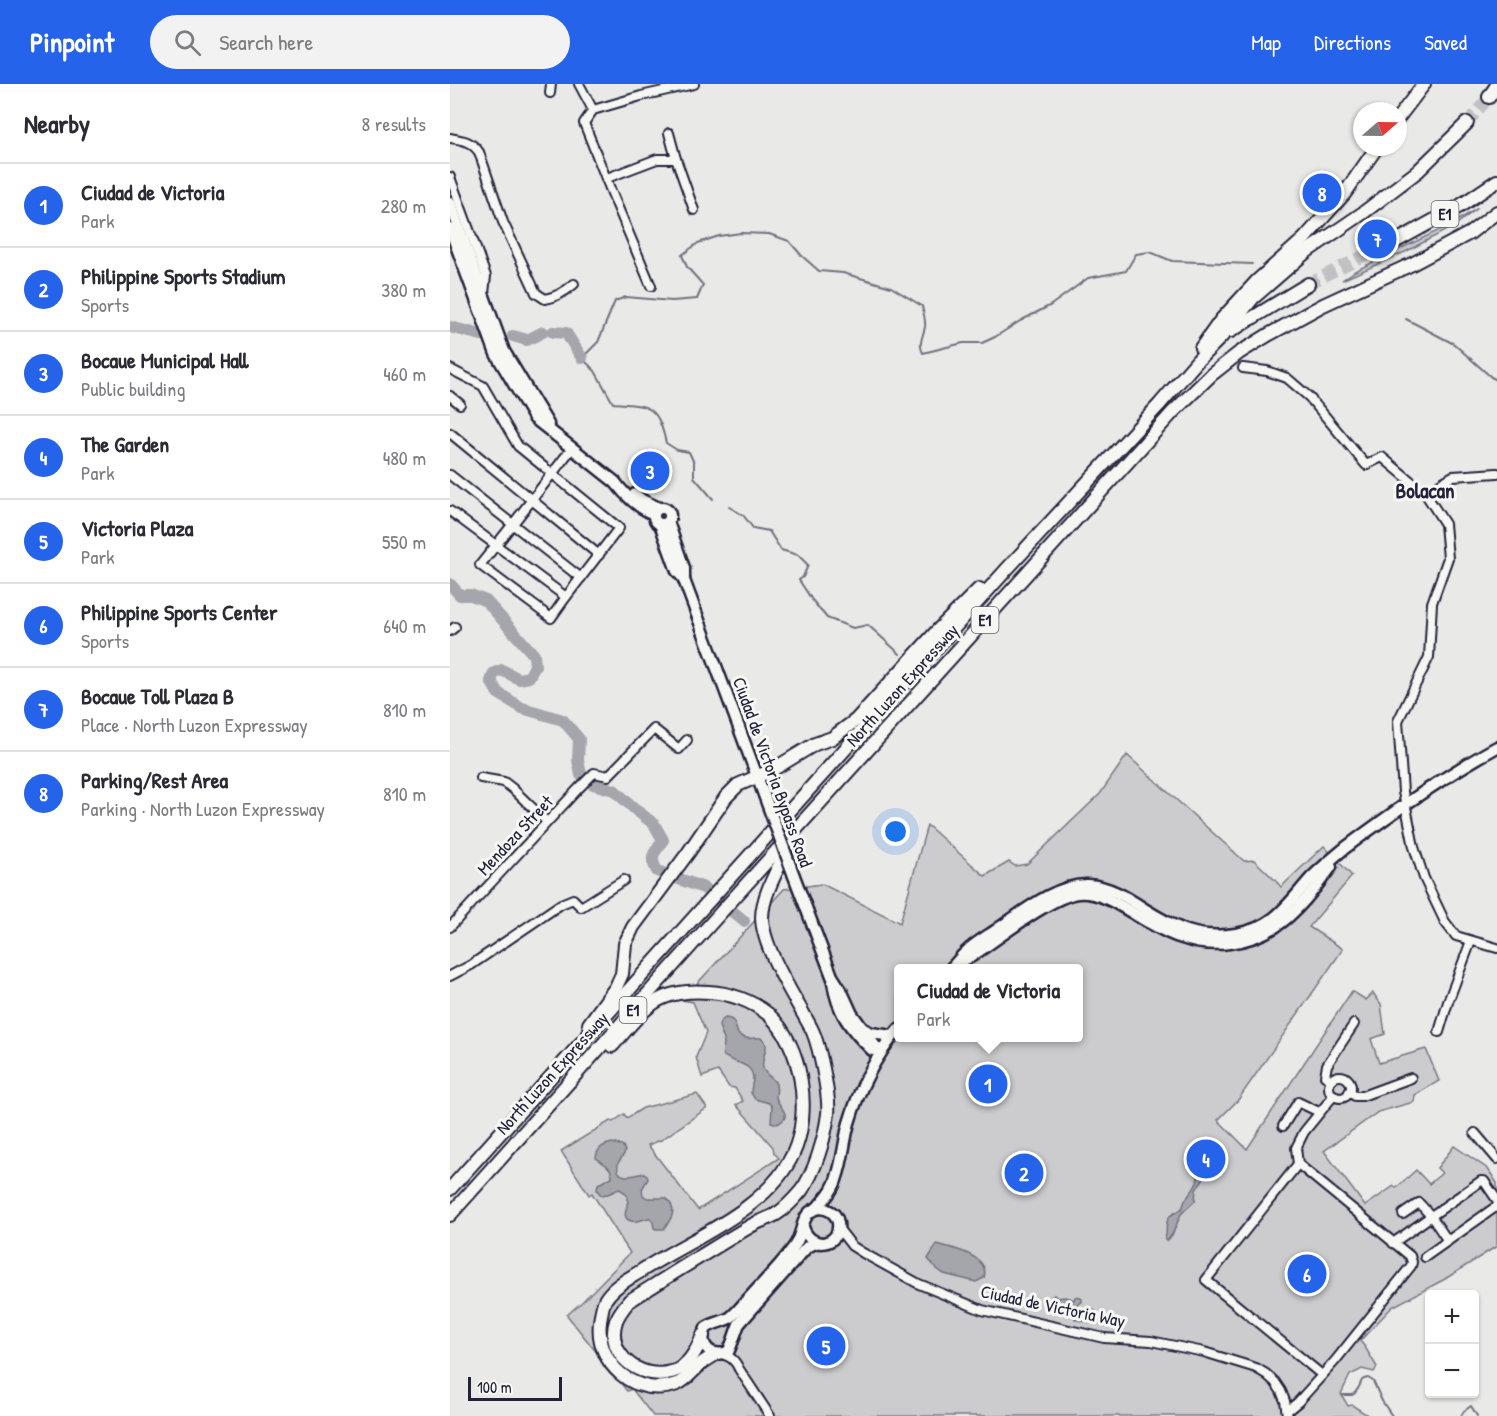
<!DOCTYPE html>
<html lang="en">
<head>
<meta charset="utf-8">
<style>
  :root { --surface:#fff; --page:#f2f2f3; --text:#2b2b33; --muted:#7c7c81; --line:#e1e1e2; --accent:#2563eb }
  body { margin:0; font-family:"Patrick Hand",sans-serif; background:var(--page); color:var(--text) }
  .controls { position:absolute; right:18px; bottom:18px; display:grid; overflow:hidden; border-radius:6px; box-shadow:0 2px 4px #0004 }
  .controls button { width:54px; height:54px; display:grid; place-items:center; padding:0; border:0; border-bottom:2px solid var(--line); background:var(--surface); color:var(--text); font:30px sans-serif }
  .compass { position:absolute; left:903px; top:18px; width:54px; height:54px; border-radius:50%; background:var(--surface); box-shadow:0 2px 4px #0004; rotate:70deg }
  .scale { position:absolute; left:18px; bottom:15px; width:94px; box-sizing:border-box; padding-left:6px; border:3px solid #22223b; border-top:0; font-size:16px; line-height:21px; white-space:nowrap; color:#22223b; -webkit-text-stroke:4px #f6f6f2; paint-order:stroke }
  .you { position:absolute; left:446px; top:748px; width:21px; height:21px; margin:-15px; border:4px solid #fff; border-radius:50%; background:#1a73e8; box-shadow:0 0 0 9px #1a73e833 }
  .badge { display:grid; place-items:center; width:39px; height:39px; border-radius:50%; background:var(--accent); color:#fff; font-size:20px; font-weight:700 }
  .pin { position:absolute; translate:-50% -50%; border:3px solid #fff; box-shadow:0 2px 6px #0006 }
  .popup { position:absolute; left:444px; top:880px; width:189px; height:78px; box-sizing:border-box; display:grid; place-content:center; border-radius:6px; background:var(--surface); filter:drop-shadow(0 2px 4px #0005); font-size:20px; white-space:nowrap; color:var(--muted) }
  .popup b { font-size:22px; color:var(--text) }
  .popup::after { content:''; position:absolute; left:50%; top:100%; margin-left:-12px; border:12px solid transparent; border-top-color:var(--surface) }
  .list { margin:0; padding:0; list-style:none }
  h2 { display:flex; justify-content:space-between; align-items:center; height:78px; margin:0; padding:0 24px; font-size:26px }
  h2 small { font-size:20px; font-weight:400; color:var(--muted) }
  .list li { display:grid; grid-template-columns:39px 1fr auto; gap:18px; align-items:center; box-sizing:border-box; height:84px; padding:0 24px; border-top:2px solid var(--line) }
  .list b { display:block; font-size:22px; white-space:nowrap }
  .list p { margin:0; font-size:20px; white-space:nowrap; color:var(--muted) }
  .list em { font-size:20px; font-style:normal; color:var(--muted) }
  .icon { flex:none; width:33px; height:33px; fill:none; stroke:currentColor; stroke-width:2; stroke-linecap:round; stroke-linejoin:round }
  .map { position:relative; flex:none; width:1047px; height:1332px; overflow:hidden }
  header { display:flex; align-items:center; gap:36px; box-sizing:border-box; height:84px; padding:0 30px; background:var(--accent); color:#fff }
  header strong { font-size:28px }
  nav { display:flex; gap:33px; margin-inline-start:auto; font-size:21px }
  .search { width:420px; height:54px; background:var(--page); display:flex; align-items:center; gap:15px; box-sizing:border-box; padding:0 21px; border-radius:33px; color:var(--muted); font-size:22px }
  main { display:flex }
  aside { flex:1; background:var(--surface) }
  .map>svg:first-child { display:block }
  .green { fill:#ccccce; stroke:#777784; stroke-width:1.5; fill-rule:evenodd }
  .water { fill:#a5a5ac; stroke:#71717f; stroke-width:1.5 }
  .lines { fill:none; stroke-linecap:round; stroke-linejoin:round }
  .stream { stroke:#71717f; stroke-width:2 }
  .river { stroke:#a5a5ac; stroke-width:12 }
  .highway-tunnel { stroke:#c1c1c5; stroke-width:12; stroke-dasharray:12 6; stroke-linecap:butt }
  .minor-casing { stroke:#22223b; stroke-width:12 }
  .major-casing { stroke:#22223b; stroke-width:15 }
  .highway-casing { stroke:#22223b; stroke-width:16 }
  .minor { stroke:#f6f6f2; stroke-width:8 }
  .major { stroke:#f6f6f2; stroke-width:10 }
  .highway { stroke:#f6f6f2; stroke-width:12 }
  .major-bridge-casing { stroke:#22223b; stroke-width:15; stroke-linecap:butt }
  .major-bridge { stroke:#f6f6f2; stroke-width:10 }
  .labels { text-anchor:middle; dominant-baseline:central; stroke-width:6; stroke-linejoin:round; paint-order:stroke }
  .shield { fill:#f6f6f2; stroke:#626272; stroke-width:1.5 }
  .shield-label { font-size:16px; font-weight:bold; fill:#22223b }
  .street-label { font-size:18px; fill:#22223b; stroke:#f6f6f2 }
  .quarter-label { font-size:21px; font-weight:bold; fill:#22223b; stroke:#f6f6f2 }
</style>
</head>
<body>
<header>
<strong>Pinpoint</strong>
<div class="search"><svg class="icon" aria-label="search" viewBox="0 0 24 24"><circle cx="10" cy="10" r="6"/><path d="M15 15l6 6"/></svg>Search here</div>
<nav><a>Map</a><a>Directions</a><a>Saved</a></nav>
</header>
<main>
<aside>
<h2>Nearby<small>8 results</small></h2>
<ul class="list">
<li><span class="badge">1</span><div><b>Ciudad de Victoria</b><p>Park</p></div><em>280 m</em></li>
<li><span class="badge">2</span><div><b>Philippine Sports Stadium</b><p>Sports</p></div><em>380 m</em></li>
<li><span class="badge">3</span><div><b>Bocaue Municipal Hall</b><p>Public building</p></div><em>460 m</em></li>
<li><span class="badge">4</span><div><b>The Garden</b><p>Park</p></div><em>480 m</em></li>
<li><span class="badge">5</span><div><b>Victoria Plaza</b><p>Park</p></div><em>550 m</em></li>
<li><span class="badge">6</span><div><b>Philippine Sports Center</b><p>Sports</p></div><em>640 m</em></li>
<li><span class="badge">7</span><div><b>Bocaue Toll Plaza B</b><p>Place · North Luzon Expressway</p></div><em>810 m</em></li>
<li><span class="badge">8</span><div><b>Parking/Rest Area</b><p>Parking · North Luzon Expressway</p></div><em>810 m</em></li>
</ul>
</aside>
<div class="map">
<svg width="1047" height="1332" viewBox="0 0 1047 1332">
  <rect width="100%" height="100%" fill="#e9e9e7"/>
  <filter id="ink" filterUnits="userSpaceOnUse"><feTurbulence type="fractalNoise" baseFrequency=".0167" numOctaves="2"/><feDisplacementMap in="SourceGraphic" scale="12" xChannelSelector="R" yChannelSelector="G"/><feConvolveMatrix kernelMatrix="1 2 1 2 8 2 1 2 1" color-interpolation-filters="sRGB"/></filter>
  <g filter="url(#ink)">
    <g class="green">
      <polygon points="1028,124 1004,142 955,168 892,196 905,187 1000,141"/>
      <path d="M677,671l117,106 10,-1 21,20 6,7 43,-41 28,30 -43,51 34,22 -105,151 -20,20 29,29 105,-158 14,9 7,-7 8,11 4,30 -14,5 8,24 47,-14 13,32 -24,14 -1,7 -36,10 -54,39 41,55 29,-20 2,2 20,-18 13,14 13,-11 -5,-5 17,-22 34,23 9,14v63l-52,33 -53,28 -32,34 5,6 12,20 -3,5 -12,-3 -12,6 -9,19 7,12 4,-1 17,11h-716l-21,-27 -5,2 -60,-76 16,-14 47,-48 -38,-60 -3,2 -28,-44 49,-30 3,1 11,-8 3,4 16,-10 54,-14 10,14 -46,32 -13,5 50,65 81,-52 -5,-5 -1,-6 -37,-42 7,-4 -8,-13 -6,-1 -11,-16 -16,6 -6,-20 10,-24 -13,-31 -11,-2 102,-111 38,-5 78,39 27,-98 58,51 24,-14 6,4 12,-2 73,-70zM448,884h180v70h-180z"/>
    </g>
    <g class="water">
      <path d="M275,934c10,0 10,7 13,16 3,2 4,3 8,4 6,2 14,-3 18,2 6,8 -4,19 -1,28 2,7 9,9 12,14 3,5 1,10 1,15 2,10 19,19 1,27l-6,-2 1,-15 -3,-4 -14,-4 -4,-6c0,-5 2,-11 2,-15 -1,-17 -22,-14 -30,-23l1,-15 -5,-14 1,-4z"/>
      <path d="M162,1059l11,3 2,5c-1,6 -6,8 -7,13 -3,18 17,11 26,9l3,2 1,4 -6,10 1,6 4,3h19c12,11 6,20 -2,31h-8l-2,-1 -1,-6 -3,-4c-6,0 -13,5 -19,3 -16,-5 9,-24 -12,-32l-11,5 -7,1 -4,-5 1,-6 14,-7c0,-11 -9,-13 -16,-19 1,-10 7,-13 16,-15z"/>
      <path d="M751,1083l3,5 3,1 -11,17 -1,11 -14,13 -9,21 -5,6 -2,-2c3,-7 -1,-17 5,-23 3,-3 9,-4 12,-8 2,-3 2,-6 4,-9 5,-7 11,-12 12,-21l-3,-8z"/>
      <path d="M487,1160c16,4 54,12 47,34l-8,4 -32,-8 -7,-5 -9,-10z"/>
      <path d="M604,1211l4,3c6,-1 10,-2 16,2l1,-3 3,-1 4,3v3l-5,2v5l-2,3 -8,-4 -7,2 -3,-2 -2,-5 -4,-3v-3z"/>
      <path d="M630,1226l6,2 8,-2 4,4 -2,7 -4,2c-4,-1 -14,-2 -17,-4v-5z"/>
    </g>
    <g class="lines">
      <g class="stream">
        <polyline points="956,235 1004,260 1041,293 1047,296"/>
        <path d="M263,415l-19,-22v-14l-5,-11 -12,-2 -11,-7c-9,-39 -16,-37 -53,-40l-18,-32 -13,-13 16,-16 17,-41 11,-4 46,4 25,-2 6,-14 -16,-18 -5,-12 16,-12 21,-7 22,-3 28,1 20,7 13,15 17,15 24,2 48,14 31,19c1,6 4,14 3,21 -2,10 -7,16 -2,26l40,-10h19l13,-6 25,-16 31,-16 37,-27 38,-7 10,-17 14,-2 22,9 80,3"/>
        <polyline points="279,423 293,431 303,444 319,447 331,466 348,471 358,481 353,493 349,496 362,516 377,534 403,544 418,541 450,570"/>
        <path d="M893,1311h9c2,-1 4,-3 5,-5 5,-6 2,-11 11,-12l5,3 9,20 10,15"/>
        <polyline points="1011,1332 1014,1327 1021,1322 1027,1332"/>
      </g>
      <g class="river">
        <polyline points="0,243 31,251"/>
        <polyline points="103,248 116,249 132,274"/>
        <polyline points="63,252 77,256 93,248"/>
        <path d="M0,500l10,11h11l15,6 48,54 1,11 -6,11 -10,2 -17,-9 -8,3 -3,8 7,12 24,15 41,12 16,19 -1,21 3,15 12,9 21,6 22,20 18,14 9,16c-8,14 -15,14 -6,31l47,17 40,33"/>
      </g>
      <g class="highway-tunnel">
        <polyline points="1017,39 1039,13"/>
        <polyline points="858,200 917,170 941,160"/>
      </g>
      <defs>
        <g id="minor">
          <polyline points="129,0 143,26"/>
          <polyline points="100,9 101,0"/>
          <polyline points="219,49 226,75 244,126"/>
          <path d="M0,54c13,2 21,3 29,14l24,70 33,71 9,6c12,-2 20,-7 29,-15"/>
          <polyline points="0,93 36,192 34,209"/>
          <polyline points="157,94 207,75 226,75"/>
          <polyline points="201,202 161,107 134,39 143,26 191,12 244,0"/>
          <polyline points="793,284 817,287 837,294 859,313 916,381 932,373 975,409 995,440 998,474 982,519 979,573 948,637 953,708 964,763 974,794 995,838 1006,852 1047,864"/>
          <path d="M0,285l33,17 35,60 101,82 -53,69 -15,21 -71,-53c31,-38 62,-78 92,-117"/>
          <polyline points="0,312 10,320"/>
          <polyline points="0,349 149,471"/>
          <polyline points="0,391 131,494"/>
          <polyline points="975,409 1003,392 1047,389"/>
          <polyline points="0,427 116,513"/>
          <polyline points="0,547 5,543"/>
          <polyline points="31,694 54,698 63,705 97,738"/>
          <polyline points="0,843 128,705 144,689 158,692 204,645 229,665 237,656"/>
          <polyline points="0,892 21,881 111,820 123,815 131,823 174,796"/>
          <polyline points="989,948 998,918 1021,857"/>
          <circle cx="890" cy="1003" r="11"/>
          <polyline points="882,996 875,992 877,981 904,940"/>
          <polyline points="899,1008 905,1012 912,1012 961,994"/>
          <polyline points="833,1042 848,1018 869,1028"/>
          <polyline points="1025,1049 1047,1075"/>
          <polyline points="848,1080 846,1064 854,1048 884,1011"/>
          <polyline points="953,1130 969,1119 981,1132 998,1157"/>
          <polyline points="388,1144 402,1162 413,1169 469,1200 532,1226 654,1254 701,1257 754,1268 806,1284 816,1290 825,1298 831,1307 835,1317 837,1331"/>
          <polyline points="943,1159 1031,1097 1034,1097 1047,1116"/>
          <polyline points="975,1173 1047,1122"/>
          <path d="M272,1270c9,3 13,6 17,15l31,47"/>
          <polyline points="837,1327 848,1318 885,1277 961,1182 962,1178 960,1172 848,1080 756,1196 872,1291"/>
        </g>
        <g id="major">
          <polyline points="0,119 54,267 98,340"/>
          <path d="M0,145l46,125 38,64 81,64c10,13 23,26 39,32"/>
          <polyline points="185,410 192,416 209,424"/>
          <circle cx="212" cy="432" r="8"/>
          <polyline points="218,438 234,484 234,496 314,711"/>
          <polyline points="210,440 227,487 234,495"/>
          <polyline points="344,792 382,892 392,908 402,930 425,962 431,968"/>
          <path d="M510,878l12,-6c24,-16 79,-60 106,-63 23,-2 44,14 63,25 13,7 26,16 41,20 30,11 65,6 93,-11 21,-13 41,-40 56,-60"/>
          <path d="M501,884c6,-5 9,-11 15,-16 10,-10 22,-16 33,-24 25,-17 58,-44 89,-43 22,1 41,14 58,25 31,19 52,30 90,24 39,-7 51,-29 75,-56 10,-10 23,-21 34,-30 48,-36 99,-72 152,-101"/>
          <path d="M383,898c4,30 18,48 39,68"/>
          <polyline points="414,945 421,949 442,952"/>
          <path d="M367,1124c8,-9 17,-19 20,-31 6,-17 7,-36 12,-54 10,-34 26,-66 49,-93"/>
          <path d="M353,1143c8,25 38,18 35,-4 -2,-13 -18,-19 -28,-11 -8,6 -8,23 -15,33 -13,19 -30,35 -45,52 -6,6 -12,14 -19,20 -7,5 -17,5 -25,11 -8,17 4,30 22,24 5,-9 7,-19 11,-28l68,-77 9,-4"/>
        </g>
        <g id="highway">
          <polyline points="1039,13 1047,1"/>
          <polyline points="948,34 974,0"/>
          <polyline points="941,160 1010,122 1047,97"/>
          <polyline points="781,247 858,200"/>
          <polyline points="751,264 771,236 807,197 854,155 895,109 927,63"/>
          <polyline points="139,940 166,903 172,890 175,860 183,843 238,769 276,713 288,701 322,686 365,660 382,654 406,636 488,546 529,505"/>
          <path d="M162,962c15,-16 32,-41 53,-49 15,-6 29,-6 44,-5 21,1 43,9 59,22 35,31 44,99 25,140 -26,56 -99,83 -149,115 -13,9 -30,16 -39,31 -3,6 -4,15 -5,22 -5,42 36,77 77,62 10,-4 16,-14 24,-20 5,-4 10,-7 15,-10"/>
          <polyline points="0,1105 557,485 709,321 748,276 772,252 803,214 856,168 913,129 968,87 1017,39"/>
          <polyline points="0,1131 264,836 723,328 761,291 789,269 818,251 873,221 962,180 1020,149 1047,128"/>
          <path d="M253,1251c-5,12 -10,23 -20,31 -3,4 -8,5 -12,6 -31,9 -66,-18 -55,-51 3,-8 8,-14 13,-20 40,-25 79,-50 120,-74 9,-6 20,-8 29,-14 8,-5 17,-15 23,-22 14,-18 24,-54 27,-77 2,-17 -9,-73 -18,-88 -15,-28 -47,-77 -48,-108 0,-23 17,-51 27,-72"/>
        </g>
      </defs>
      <use href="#minor" class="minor-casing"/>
      <use href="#major" class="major-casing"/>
      <use href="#highway" class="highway-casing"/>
      <use href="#minor" class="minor"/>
      <use href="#major" class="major"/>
      <use href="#highway" class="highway"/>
      <defs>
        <polyline id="major-bridge" points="314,711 344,792"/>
      </defs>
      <use href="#major-bridge" class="major-bridge-casing"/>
      <use href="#major-bridge" class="major-bridge"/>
    </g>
  </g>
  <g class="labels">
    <g class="shield">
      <rect x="981.5" y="117" width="27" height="26" rx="4.5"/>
      <rect x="521.5" y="523" width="27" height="26" rx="4.5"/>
      <rect x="169.5" y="913" width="27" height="26" rx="4.5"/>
    </g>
    <g class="shield-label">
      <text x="995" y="130">E1</text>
      <text x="535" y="536">E1</text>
      <text x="183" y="926">E1</text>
    </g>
    <g class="street-label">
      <text transform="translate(452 601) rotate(-48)">North Luzon Expressway</text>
      <text transform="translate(323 688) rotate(70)">Ciudad de Victoria Bypass Road</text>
      <text transform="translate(65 751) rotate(-47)">Mendoza Street</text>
      <text transform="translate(102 989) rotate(-48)">North Luzon Expressway</text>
      <text transform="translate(603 1222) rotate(12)">Ciudad de Victoria Way</text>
    </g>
    <g class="quarter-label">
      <text x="975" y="406">Bolacan</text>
    </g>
  </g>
</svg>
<div class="controls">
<button>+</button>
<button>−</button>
</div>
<svg class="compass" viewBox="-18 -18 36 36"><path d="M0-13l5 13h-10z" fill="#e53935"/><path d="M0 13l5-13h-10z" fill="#7c7c81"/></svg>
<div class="scale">100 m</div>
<div class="you"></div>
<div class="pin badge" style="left:538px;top:1000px">1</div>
<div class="popup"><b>Ciudad de Victoria</b>Park</div>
<div class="pin badge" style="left:574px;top:1089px">2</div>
<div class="pin badge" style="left:200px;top:387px">3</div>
<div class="pin badge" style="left:756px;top:1075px">4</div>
<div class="pin badge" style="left:376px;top:1262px">5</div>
<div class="pin badge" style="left:857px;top:1190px">6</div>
<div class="pin badge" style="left:927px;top:155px">7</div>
<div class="pin badge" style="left:872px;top:109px">8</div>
</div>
</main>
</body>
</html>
